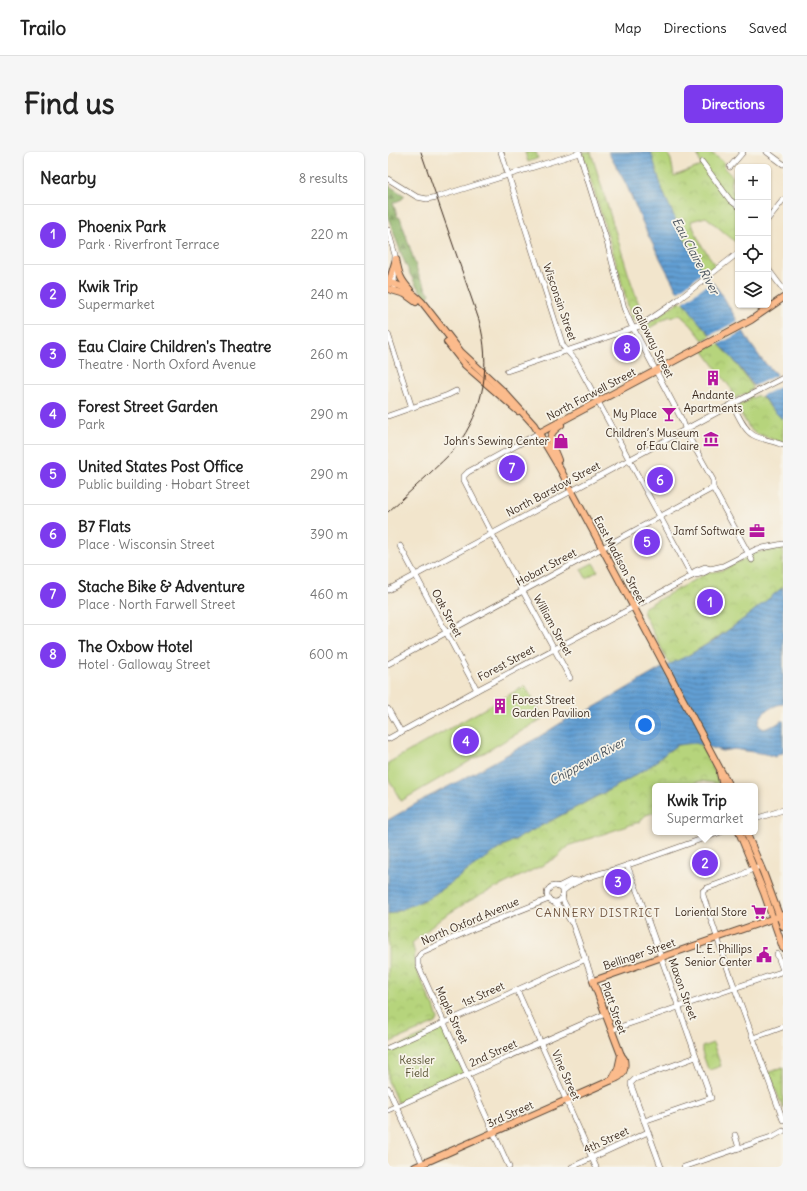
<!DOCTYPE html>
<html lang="en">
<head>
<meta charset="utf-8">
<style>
  :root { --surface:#fff; --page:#f6f6f6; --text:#222; --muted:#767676; --line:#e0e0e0; --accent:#7c3aed }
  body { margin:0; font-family:Delius,sans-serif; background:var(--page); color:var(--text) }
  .controls { position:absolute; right:12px; top:12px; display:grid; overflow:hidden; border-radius:6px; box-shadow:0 1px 3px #0004 }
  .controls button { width:36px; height:36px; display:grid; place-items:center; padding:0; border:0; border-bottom:1px solid var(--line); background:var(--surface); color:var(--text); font:20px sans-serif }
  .you { position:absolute; left:257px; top:573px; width:14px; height:14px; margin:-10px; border:3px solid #fff; border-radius:50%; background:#1a73e8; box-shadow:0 0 0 6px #1a73e833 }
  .badge { display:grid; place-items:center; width:26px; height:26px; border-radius:50%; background:var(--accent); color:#fff; font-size:13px; font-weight:700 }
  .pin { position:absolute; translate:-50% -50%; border:2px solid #fff; box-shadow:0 1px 4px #0006 }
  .popup { position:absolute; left:264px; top:631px; width:106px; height:52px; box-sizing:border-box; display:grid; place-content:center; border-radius:6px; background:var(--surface); filter:drop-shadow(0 1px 3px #0005); font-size:13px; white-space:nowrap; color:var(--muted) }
  .popup b { font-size:15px; color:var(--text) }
  .popup::after { content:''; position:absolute; left:50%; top:100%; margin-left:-8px; border:8px solid transparent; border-top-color:var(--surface) }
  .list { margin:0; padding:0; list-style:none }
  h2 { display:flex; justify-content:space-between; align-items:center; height:52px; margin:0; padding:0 16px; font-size:17px }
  h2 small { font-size:13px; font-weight:400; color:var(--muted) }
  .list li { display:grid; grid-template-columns:26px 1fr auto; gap:12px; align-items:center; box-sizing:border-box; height:60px; padding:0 16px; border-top:1px solid var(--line) }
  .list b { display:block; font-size:15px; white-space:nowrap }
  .list p { margin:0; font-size:13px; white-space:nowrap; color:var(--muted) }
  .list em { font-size:13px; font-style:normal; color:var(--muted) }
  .icon { flex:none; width:22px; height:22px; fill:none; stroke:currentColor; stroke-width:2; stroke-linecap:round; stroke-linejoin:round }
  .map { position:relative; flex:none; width:395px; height:1015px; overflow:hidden; border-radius:6px }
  header { display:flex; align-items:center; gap:24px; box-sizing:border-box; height:56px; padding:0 20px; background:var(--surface); border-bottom:1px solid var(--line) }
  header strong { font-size:19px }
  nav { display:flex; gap:22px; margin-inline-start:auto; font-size:14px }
  .intro { display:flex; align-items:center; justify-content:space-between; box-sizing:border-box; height:96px; padding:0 24px }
  h1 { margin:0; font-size:28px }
  .button { padding:10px 18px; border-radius:6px; background:var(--accent); color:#fff; font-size:14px; font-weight:700 }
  main { display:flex; gap:24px; padding:0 24px }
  aside { flex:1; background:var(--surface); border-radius:6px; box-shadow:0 1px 3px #0004 }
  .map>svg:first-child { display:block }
  .forest { fill:url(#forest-firs); stroke:#667044 }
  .park { fill:url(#park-crowns); stroke:#787f4c }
  .garden { fill:#b6d47b; stroke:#787f4c }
  .water { fill:url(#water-rules); stroke:#4e6478 }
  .pier { fill:#f2e5cc }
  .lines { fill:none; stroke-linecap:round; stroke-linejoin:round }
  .minor-casing { stroke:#564638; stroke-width:6 }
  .major-casing { stroke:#564638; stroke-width:8 }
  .minor { stroke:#fff; stroke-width:5 }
  .major { stroke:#fbbb8c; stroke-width:6 }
  .rail { stroke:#3b2a1e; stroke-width:1 }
  .labels { text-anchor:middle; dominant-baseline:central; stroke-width:3.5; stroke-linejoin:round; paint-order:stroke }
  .street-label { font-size:11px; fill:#3b2a1e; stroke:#f7f3e8 }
  .poi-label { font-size:11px; fill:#3b2a1e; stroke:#f7f3e8; text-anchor:end }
  .park-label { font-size:11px; fill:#5a5435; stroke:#f7f3e8 }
  .water-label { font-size:12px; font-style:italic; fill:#49535d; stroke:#f7f3e8 }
  .neighbourhood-label { font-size:12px; letter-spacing:1px; fill:#745842; stroke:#f7f3e8 }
</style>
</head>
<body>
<header>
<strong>Trailo</strong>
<nav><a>Map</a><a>Directions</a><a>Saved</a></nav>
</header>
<div class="intro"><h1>Find us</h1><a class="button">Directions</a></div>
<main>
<aside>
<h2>Nearby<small>8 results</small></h2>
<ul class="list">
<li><span class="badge">1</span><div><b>Phoenix Park</b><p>Park · Riverfront Terrace</p></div><em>220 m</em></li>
<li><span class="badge">2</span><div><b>Kwik Trip</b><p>Supermarket</p></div><em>240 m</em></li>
<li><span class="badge">3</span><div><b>Eau Claire Children's Theatre</b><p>Theatre · North Oxford Avenue</p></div><em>260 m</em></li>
<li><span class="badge">4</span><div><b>Forest Street Garden</b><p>Park</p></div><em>290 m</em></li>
<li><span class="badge">5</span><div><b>United States Post Office</b><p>Public building · Hobart Street</p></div><em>290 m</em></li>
<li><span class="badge">6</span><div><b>B7 Flats</b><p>Place · Wisconsin Street</p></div><em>390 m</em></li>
<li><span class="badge">7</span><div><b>Stache Bike &amp; Adventure</b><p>Place · North Farwell Street</p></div><em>460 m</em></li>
<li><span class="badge">8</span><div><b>The Oxbow Hotel</b><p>Hotel · Galloway Street</p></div><em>600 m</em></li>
</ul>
</aside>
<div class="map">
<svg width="395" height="1015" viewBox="0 0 395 1015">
  <defs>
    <pattern id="forest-firs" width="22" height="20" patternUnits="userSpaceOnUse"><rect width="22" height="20" fill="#90b66b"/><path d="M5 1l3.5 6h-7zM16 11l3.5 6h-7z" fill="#779457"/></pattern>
    <pattern id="park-crowns" width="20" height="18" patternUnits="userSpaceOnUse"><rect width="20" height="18" fill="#b6d47b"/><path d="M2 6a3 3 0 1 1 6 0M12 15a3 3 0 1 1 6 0" fill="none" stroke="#9db66a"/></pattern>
    <pattern id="water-rules" width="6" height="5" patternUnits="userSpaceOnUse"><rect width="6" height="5" fill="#629fd3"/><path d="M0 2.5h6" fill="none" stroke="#5282ab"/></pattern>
  </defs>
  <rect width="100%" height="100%" fill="#f7f3e8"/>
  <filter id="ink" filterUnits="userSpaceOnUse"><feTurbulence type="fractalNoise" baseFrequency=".025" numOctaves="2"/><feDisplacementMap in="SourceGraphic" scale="8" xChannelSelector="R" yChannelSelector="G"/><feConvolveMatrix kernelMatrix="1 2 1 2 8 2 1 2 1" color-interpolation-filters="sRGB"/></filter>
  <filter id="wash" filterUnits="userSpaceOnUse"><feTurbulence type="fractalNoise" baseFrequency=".012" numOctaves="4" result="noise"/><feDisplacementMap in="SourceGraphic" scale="16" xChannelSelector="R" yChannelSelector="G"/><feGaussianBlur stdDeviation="0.9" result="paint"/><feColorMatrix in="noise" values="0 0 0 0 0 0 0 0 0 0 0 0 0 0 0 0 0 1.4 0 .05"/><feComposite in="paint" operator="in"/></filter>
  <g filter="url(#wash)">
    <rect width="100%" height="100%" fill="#f2e5cc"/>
    <polygon class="forest" points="0,33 17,44 14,47 5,51 10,66 12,65 31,124 31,126 36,132 38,138 42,141 39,148 28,133 22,122 15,106 0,65"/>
    <g class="park">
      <polygon points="137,0 148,0 150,6 140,10"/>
      <polygon points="194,0 203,0 241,124 256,167 252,169 246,169 243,165 228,110"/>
      <path d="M263,0h16l4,8 3,16 27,-10 -4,-14h13l15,11 -1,1 1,5 8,8 -3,6 2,7 6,9v45l-32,-27 -15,4c7,20 12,28 25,44l-11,9c-23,-35 -45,-82 -54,-122z"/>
      <polygon points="295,148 310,169 323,184 315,188 303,173 292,163 280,165 253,181 255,176 283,155"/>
      <polygon points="329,190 345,207 365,235 364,236 365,237 361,239 364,246 370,243 371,245 373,244 383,256 395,268 395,291 367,281 362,277 350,257 351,253 362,248 358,241 345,247 344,238 315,198"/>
      <path d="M395,396v39c-35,30 -71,57 -113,78l-26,-51 -1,-6 64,-35c6,-2 13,-1 19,-4l28,-16z"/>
      <polygon points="300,591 307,591 312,592 325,616 331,632 313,629 298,634 267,634 267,660 258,663 251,670 182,693 168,706 155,713 81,749 55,765 24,791 27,802 26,808 28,817 43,850 46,854 50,867 48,871 0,891 0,763 41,746 115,694 234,631 264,613 279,600 289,593"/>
      <polygon points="53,875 56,877 75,919 75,922 12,950 9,950 0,929 0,899 49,877"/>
      <polygon points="325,891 333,914 322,918 320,917 314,900 314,895"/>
      <polygon points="395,916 395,957 381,920"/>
    </g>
    <g class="garden">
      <polygon points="205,411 210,419 198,426 193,417"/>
      <polygon points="137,534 156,566 13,649 0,626 0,611"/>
    </g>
    <g class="water">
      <polygon points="220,0 263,0 275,40 297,88 311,113 335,144 362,191 374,208 395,229 395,268 383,256 345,207 310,169 296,150 285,131 261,85 238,32"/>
      <path d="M395,435v116c-11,4 -25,9 -24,23l5,3 11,-4 8,-5v33l-5,1 -2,3 -10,-3 -32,-5 -12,2 -27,-8 -18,2 -10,7 -15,13 -30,18 -119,63 -74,52 -41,17v-95l36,-21 37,-19 76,-42 35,-22 16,-5 72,-42 31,-15 25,-15 30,-22z"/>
    </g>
    <g class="pier">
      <polygon points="317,119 325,128 294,151 288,141"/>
      <polygon points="351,168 357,178 329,193 321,184"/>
      <polygon points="391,222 395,226 395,233 371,245 364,235"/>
    </g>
  </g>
  <g filter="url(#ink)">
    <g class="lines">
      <defs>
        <g id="minor">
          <polyline points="113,0 175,194 188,209 304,424"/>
          <polyline points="191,0 219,90 236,156 243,172 295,270 299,282 325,328 325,336"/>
          <polyline points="379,0 395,12"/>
          <polyline points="314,10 342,48 350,54"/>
          <polyline points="342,15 355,0"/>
          <polyline points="0,27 29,45 39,47 49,45 191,1"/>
          <polyline points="380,67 395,48"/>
          <polyline points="0,78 7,103 6,137"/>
          <polyline points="380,117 395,137"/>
          <polyline points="0,182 24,256"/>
          <polyline points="119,219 252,174 290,148 350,101"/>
          <path d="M344,252c6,10 11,25 21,31 9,5 21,6 30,10"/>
          <polyline points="0,264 60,243 68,239"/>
          <polyline points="151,281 80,320 76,324 76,328 106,386 182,526"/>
          <polyline points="325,336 364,408"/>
          <polyline points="12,394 89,538"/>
          <path d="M306,423c5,0 13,-3 16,-6"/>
          <polyline points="0,438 339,255 395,226"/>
          <polyline points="0,512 325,336"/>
          <polyline points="0,557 13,580"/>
          <polyline points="0,587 89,538 304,424 306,423 307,419 317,415 322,417 335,414 369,397 395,392"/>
          <polyline points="367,667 395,658"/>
          <polyline points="239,713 253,749 323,946 256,969"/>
          <polyline points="373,714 366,716 352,724 319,736 315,739 315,743 338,812 395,968"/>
          <circle cx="167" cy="742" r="8"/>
          <polyline points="170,735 184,728 190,729"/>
          <path d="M174,740c16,-15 40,-18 60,-25 33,-11 66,-23 99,-35"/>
          <path d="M174,744c1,10 11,16 10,26l21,59"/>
          <polyline points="165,750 177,760 183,770"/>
          <polyline points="129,838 208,1015"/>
          <polyline points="223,878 393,820 395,818 389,802"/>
          <polyline points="365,886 395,875"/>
          <polyline points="0,896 198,807"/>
          <polyline points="0,936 36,1015"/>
          <polyline points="0,958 217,862"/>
          <polyline points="347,983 351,996"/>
          <polyline points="121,1015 30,813 30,806 34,800 85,777 161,747"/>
          <polyline points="184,1015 260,980"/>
          <polyline points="273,1015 243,933 243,931 247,927 308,905"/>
          <polyline points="296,1015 386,984 395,979"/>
        </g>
        <g id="major">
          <path d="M8,107c3,14 3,19 14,31"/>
          <polyline points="0,129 3,124 8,107"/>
          <path d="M0,131c13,1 25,10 34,19l39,50 43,40 30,33 26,44 169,317"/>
          <polyline points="0,137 17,142 28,150"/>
          <polyline points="59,190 77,213 130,259"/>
          <polyline points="151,281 363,168 395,146"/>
          <path d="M170,308c-6,-17 -15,-23 3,-35"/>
          <polyline points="332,621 335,634"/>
          <polyline points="351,680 376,741 395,796"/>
          <polyline points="358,680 375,720 395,774"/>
          <polyline points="224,928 230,917 233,903"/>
          <path d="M27,1015l197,-87c11,-3 14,-11 12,-21l-3,-4 -28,-74 190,-66"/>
        </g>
      </defs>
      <use href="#minor" class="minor-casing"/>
      <use href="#major" class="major-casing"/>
      <use href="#minor" class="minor"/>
      <use href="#major" class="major"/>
      <path class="rail" d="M0,360c13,-12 27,-25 40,-37 9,-9 20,-18 28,-28 29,-38 35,-82 23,-127l-58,-168"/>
    </g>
  </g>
  <defs>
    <symbol id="building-bare" viewBox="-9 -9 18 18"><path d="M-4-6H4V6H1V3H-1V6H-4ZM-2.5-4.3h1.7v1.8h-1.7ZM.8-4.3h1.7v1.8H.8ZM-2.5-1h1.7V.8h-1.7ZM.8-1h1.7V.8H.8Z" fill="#b5179e" stroke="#f7f3e8" stroke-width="2.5" paint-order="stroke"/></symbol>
    <symbol id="bar-bare" viewBox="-9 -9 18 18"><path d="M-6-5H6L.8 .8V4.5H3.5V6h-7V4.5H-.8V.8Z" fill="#b5179e" stroke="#f7f3e8" stroke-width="2.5" paint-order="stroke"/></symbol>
    <symbol id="museum-bare" viewBox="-9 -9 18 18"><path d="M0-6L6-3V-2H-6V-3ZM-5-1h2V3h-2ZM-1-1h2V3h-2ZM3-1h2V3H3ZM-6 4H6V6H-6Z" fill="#b5179e" stroke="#f7f3e8" stroke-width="2.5" paint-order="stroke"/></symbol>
    <symbol id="shop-bare" viewBox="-9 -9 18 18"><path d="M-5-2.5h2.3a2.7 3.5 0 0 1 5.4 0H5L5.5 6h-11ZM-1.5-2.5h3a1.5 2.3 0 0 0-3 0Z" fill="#b5179e" stroke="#f7f3e8" stroke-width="2.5" paint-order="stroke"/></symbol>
    <symbol id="office-bare" viewBox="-9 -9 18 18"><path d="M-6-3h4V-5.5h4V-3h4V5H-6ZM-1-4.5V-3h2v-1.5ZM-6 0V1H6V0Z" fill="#b5179e" stroke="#f7f3e8" stroke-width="2.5" paint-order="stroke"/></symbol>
    <symbol id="supermarket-bare" viewBox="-9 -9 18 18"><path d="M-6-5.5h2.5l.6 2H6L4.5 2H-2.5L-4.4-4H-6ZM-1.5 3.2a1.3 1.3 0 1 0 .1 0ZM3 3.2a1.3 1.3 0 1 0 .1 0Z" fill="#b5179e" stroke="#f7f3e8" stroke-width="2.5" paint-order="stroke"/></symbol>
    <symbol id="civic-bare" viewBox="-9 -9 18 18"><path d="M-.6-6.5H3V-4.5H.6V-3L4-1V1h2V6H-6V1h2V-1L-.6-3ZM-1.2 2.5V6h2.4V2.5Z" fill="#b5179e" stroke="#f7f3e8" stroke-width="2.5" paint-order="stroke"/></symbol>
  </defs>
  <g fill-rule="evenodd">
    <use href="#building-bare" x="314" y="215" width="22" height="22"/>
    <use href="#bar-bare" x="270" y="251" width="22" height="22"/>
    <use href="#museum-bare" x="312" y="276" width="22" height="22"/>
    <use href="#shop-bare" x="162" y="278" width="22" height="22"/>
    <use href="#office-bare" x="358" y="368" width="22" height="22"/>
    <use href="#building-bare" x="101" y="543" width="22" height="22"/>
    <use href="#supermarket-bare" x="360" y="749" width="22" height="22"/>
    <use href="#civic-bare" x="365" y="792" width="22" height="22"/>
  </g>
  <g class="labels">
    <g class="street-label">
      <text transform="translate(172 150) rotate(71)">Wisconsin Street</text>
      <text transform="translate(265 190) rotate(63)">Galloway Street</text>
      <text transform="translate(203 242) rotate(-28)">North Farwell Street</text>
      <text transform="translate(165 337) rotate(-28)">North Barstow Street</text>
      <text transform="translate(232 408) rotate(62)">East Madison Street</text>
      <text transform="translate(158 415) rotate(-28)">Hobart Street</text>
      <text transform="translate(59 461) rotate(62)">Oak Street</text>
      <text transform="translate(165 473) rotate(61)">William Street</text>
      <text transform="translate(118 511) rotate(-28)">Forest Street</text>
      <text transform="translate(82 769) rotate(-23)">North Oxford Avenue</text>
      <text transform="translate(251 802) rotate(-19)">Bellinger Street</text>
      <text transform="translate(295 837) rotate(70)">Maxon Street</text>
      <text transform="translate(95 842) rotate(-24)">1st Street</text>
      <text transform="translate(226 856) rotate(70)">Platt Street</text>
      <text transform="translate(64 863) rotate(65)">Maple Street</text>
      <text transform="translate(105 901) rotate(-24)">2nd Street</text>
      <text transform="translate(178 923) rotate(66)">Vine Street</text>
      <text transform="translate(122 962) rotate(-24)">3rd Street</text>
      <text transform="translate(218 988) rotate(-25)">4th Street</text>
    </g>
    <g class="poi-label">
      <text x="325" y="243" text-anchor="middle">Andante<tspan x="325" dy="13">Apartments</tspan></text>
      <text x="269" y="262">My Place</text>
      <text x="311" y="281">Children’s Museum<tspan x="311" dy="13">of Eau Claire</tspan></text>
      <text x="161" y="289">John's Sewing Center</text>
      <text x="357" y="379">Jamf Software</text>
      <text x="124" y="548" text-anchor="start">Forest Street<tspan x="124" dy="13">Garden Pavilion</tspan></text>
      <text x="359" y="760">Loriental Store</text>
      <text x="364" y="797">L. E. Phillips<tspan x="364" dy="13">Senior Center</tspan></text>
    </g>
    <g class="park-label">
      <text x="29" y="908">Kessler<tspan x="29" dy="13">Field</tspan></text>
    </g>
    <g class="water-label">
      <text transform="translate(308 104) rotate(62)">Eau Claire River</text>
      <text transform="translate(199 609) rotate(-29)">Chippewa River</text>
    </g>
    <g class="neighbourhood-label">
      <text x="210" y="760">CANNERY DISTRICT</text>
    </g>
  </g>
</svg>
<div class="controls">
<button>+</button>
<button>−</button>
<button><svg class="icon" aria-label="locate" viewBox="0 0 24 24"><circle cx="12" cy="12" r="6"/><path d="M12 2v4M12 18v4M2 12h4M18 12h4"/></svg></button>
<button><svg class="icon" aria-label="layers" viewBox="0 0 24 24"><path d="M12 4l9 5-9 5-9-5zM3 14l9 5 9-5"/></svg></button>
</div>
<div class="you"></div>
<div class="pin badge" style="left:322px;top:450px">1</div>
<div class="pin badge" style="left:317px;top:711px">2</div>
<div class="popup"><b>Kwik Trip</b>Supermarket</div>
<div class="pin badge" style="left:230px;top:730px">3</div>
<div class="pin badge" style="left:78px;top:589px">4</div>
<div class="pin badge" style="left:259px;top:390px">5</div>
<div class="pin badge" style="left:272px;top:328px">6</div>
<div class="pin badge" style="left:124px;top:316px">7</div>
<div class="pin badge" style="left:239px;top:196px">8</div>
</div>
</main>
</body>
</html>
